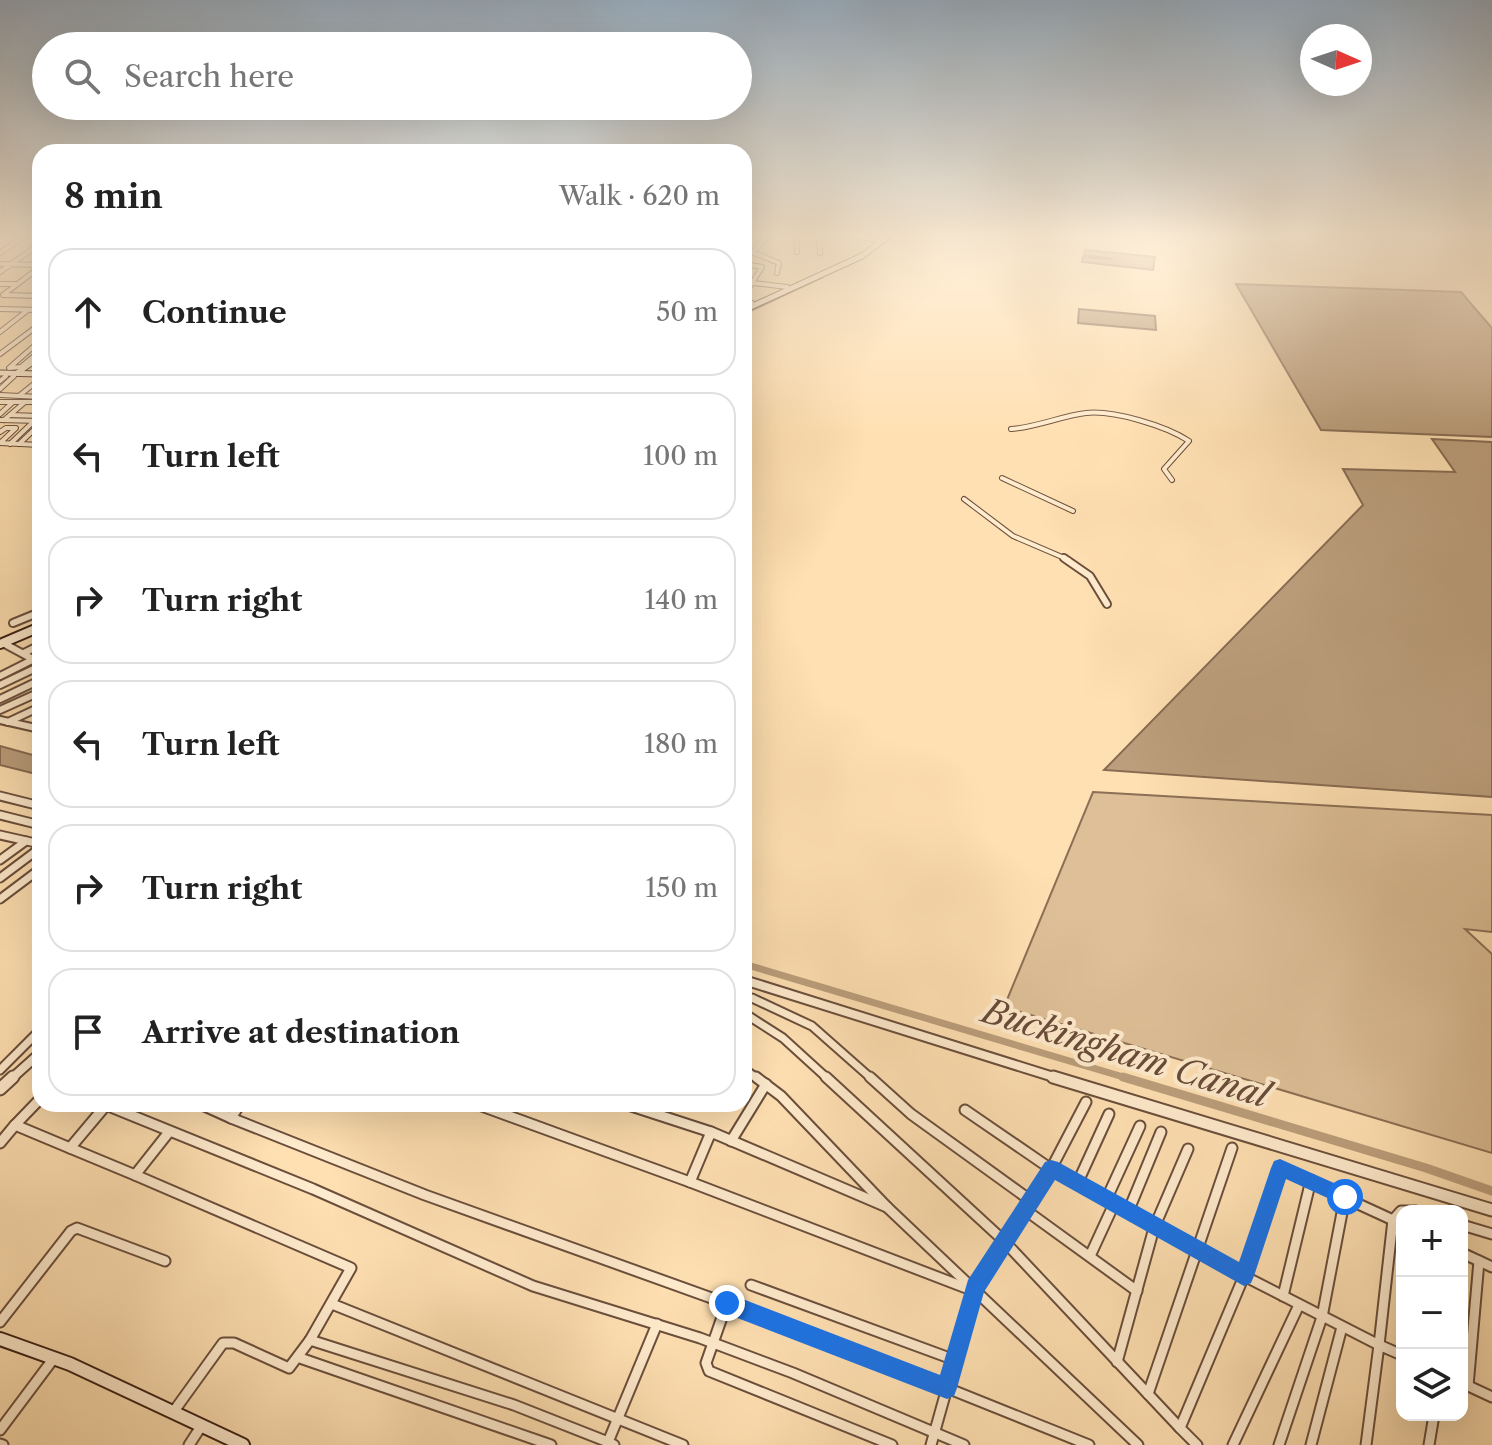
<!DOCTYPE html>
<meta charset="utf-8">
<style>
:root{--surface:#fff;--page:#f2f2f2;--text:#222;--muted:#767676;--line:#e0e0e0}
body{margin:0;font-family:"Libre Caslon Text",serif;background:var(--page);color:var(--text)}
.controls{position:absolute;right:24px;bottom:24px;display:grid;overflow:hidden;border-radius:16px;box-shadow:0 8px 32px #0002}
.controls button{width:72px;height:72px;display:grid;place-items:center;padding:0;border:0;border-bottom:2px solid var(--line);background:var(--surface);color:var(--text);font:40px sans-serif}
.compass{position:absolute;left:1300px;top:24px;width:72px;height:72px;border-radius:50%;background:var(--surface);box-shadow:0 8px 32px #0002;rotate:93deg}
.stop{position:absolute;width:24px;height:24px;margin:-18px;border:6px solid #1a73e8;border-radius:50%;background:#fff}
.stop.end{background:#1a73e8;border-color:#fff;box-shadow:0 2px 8px #0008}
.list{margin:0;padding:0;list-style:none}
h2{display:flex;justify-content:space-between;align-items:center;height:104px;margin:0;padding:0 32px;font-size:34px}
h2 small{font-size:26px;font-weight:400;color:var(--muted)}
.list li{display:grid;grid-template-columns:52px 1fr auto;gap:24px;align-items:center;box-sizing:border-box;height:128px;margin:0 16px 16px;padding:0 16px;border:2px solid var(--line);border-radius:24px}
.list b{display:block;font-size:30px;white-space:nowrap}
.list em{font-size:26px;font-style:normal;color:var(--muted)}
.icon{flex:none;width:44px;height:44px;fill:none;stroke:currentColor;stroke-width:2;stroke-linecap:round;stroke-linejoin:round}
.map{position:relative;flex:none;width:1492px;height:1445px;overflow:hidden}
.search{position:absolute;background:var(--surface);box-shadow:0 8px 32px #0002;left:32px;top:32px;width:720px;height:88px;display:flex;align-items:center;gap:20px;box-sizing:border-box;padding:0 28px;border-radius:44px;color:var(--muted);font-size:30px}
.panel{position:absolute;background:var(--surface);box-shadow:0 8px 32px #0002;left:32px;top:144px;width:720px;height:968px;border-radius:24px}
.map>svg:first-child{display:block}
</style>
<div class="map">
<svg width="1492" height="1445" viewBox="0 0 1492 1445">
<rect width="100%" height="100%" fill="#ffe0b2"/>
<filter id="stains"><feTurbulence type="fractalNoise" baseFrequency=".0025" numOctaves="4"/><feColorMatrix values="0 0 0 0 .2 0 0 0 0 .09 0 0 0 0 .02 0 0 0 .5 -.17"/></filter>
<radialGradient id="worn" r=".72"><stop offset=".6" stop-color="#630" stop-opacity="0"/><stop offset="1" stop-color="#630" stop-opacity=".3"/></radialGradient>
<polygon fill="#debf97" stroke="#8c6f56" stroke-width="2" points="1093,792 1492,815 1492,932 1465,929 1492,954 1492,1153 1004,1007"/>
<g fill="#bc9e7c" stroke="#886b52" stroke-width="2">
<polygon points="1085,250 1155,257 1153,270 1082,262 1083,257 1113,259 1084,255"/>
<polygon points="1236,284 1461,292 1492,328 1492,437 1321,430"/>
<polygon points="1079,309 1155,316 1156,330 1078,323"/>
<polygon points="1432,439 1492,442 1492,797 1104,770 1363,505 1343,469 1455,472"/>
<polygon points="0,746 40,757 40,775 0,765"/>
</g>
<g fill="none" stroke-linecap="round" stroke-linejoin="round">
<g stroke="#886b52" stroke-width="2">
<polyline points="865,256 897,234"/>
<polyline points="744,314 823,277"/>
</g>
<polyline stroke="#bc9e7c" stroke-width="7" points="744,964 1130,1079"/>
<polyline stroke="#bc9e7c" stroke-width="9" points="1123,1077 1426,1168 1492,1191"/>
<g stroke="#6b4f3c" stroke-width="6">
<g id="minor-far3">
<polyline points="0,234 40,234"/>
<polyline points="744,234 767,237 753,252"/>
<polyline points="796,234 797,252"/>
<polyline points="798,234 845,235"/>
<polyline points="819,234 820,253"/>
<polyline points="851,235 878,241"/>
<polyline points="744,249 779,263 777,273"/>
<polyline points="0,253 28,234"/>
<polyline points="0,264 40,265"/>
<polyline points="744,264 762,267 744,296"/>
<polyline points="0,272 40,244"/>
<polyline points="744,282 787,287"/>
<polyline points="0,284 16,284"/>
<polyline points="3,295 40,267"/>
<polyline points="4,295 40,296"/>
<polyline points="744,301 752,303"/>
<polyline points="0,309 40,310"/>
<polyline points="0,332 28,310"/>
<polyline points="40,346 33,347 9,368 21,367 40,351"/>
<polyline points="0,354 40,324"/>
<polyline points="0,381 6,376"/>
<polyline points="0,389 14,376"/>
<polyline points="0,395 40,397"/>
<polyline points="20,395 35,383 40,383"/>
<polyline points="0,402 40,402"/>
<polyline points="0,414 12,403"/>
<polyline points="10,415 40,416"/>
<polyline points="0,420 40,421"/>
<polyline points="4,420 25,402"/>
<path d="M 1011,429 C 1038,427 1061,416 1086,413 C 1114,410 1166,426 1189,441 L 1164,469 L 1172,480"/>
<polyline points="0,432 6,428 16,428 0,443"/>
<polyline points="0,443 40,445"/>
<polyline points="10,444 33,422"/>
<polyline points="19,444 40,424"/>
<polyline points="1002,478 1073,511"/>
<polyline points="964,499 1013,536 1069,560"/>
</g>
</g>
<g stroke="#6b4f3c" stroke-width="10">
<g id="minor-far2">
<polyline points="1064,558 1090,576 1107,604"/>
<polyline points="13,623 40,612"/>
<polyline points="3,643 40,663"/>
<polyline points="24,653 40,645"/>
<polyline points="0,676 40,656"/>
<polyline points="0,685 40,666"/>
<polyline points="0,699 40,680"/>
<polyline points="0,710 40,692"/>
<polyline points="0,720 40,729"/>
<polyline points="8,722 40,707"/>
</g>
</g>
<g stroke="#6b4f3c" stroke-width="11">
<g id="minor-far1">
<polyline points="0,796 40,806"/>
<polyline points="0,815 40,825"/>
<polyline points="0,835 40,844"/>
<polyline points="0,860 26,841"/>
<polyline points="0,878 40,848"/>
<polyline points="0,899 40,869"/>
<polyline points="744,1001 752,998 812,1026 872,1079"/>
<polyline points="744,1013 783,1038 828,1079"/>
<polyline points="744,1069 758,1079"/>
<polyline points="0,1070 40,1030"/>
</g>
</g>
<g stroke="#6b4f3c" stroke-width="13">
<g id="minor">
<polyline points="756,1077 781,1096 887,1207 1138,1445"/>
<polyline points="826,1077 1003,1240 1180,1428"/>
<polyline points="870,1077 911,1114 1030,1200"/>
<polyline points="200,1104 231,1118"/>
<polyline points="240,1104 231,1118 425,1195 820,1337 1089,1445"/>
<polyline points="476,1104 690,1182"/>
<polyline points="625,1104 711,1132"/>
<polyline points="106,1105 313,1189 533,1286 700,1338 793,1373 964,1445"/>
<polyline points="965,1110 1051,1169 1086,1102"/>
<polyline points="15,1125 40,1099"/>
<polyline points="169,1132 135,1175 351,1268 310,1340 514,1405 608,1442"/>
<polyline points="731,1141 766,1084"/>
<polyline points="0,1143 15,1125 70,1148 107,1104"/>
<polyline points="70,1148 135,1175"/>
<polyline points="1077,1184 1109,1114"/>
<polyline points="1106,1200 1140,1126"/>
<polyline points="887,1207 711,1132 690,1182 974,1291"/>
<polyline points="1024,1209 1137,1291"/>
<polyline points="1128,1212 1161,1132"/>
<polyline points="1462,1225 1492,1234"/>
<polyline points="1462,1253 1492,1267"/>
<polyline points="1090,1256 1114,1204"/>
<polyline points="751,1285 955,1360"/>
<polyline points="1283,1296 1311,1180"/>
<polyline points="727,1303 706,1363 709,1371 892,1445"/>
<polyline points="332,1304 683,1445"/>
<polyline points="0,1322 71,1231 77,1228 165,1261"/>
<polyline points="300,1358 551,1445"/>
<polyline points="1117,1362 1154,1228 1188,1149"/>
<polyline points="1462,1383 1492,1397"/>
<polyline points="1468,1386 1479,1261"/>
<polyline points="1148,1394 1232,1148"/>
<polyline points="174,1411 223,1343 234,1343 289,1368 310,1340"/>
<polyline points="0,1430 54,1358"/>
<polyline points="0,1444 3,1445"/>
<polyline points="189,1445 202,1425"/>
<polyline points="614,1445 608,1442 657,1324"/>
<polyline points="931,1445 975,1288 1051,1169 1244,1276 1280,1168 1393,1220 1401,1211 1416,1211"/>
<polyline points="1197,1445 1180,1428 1244,1276 1379,1345 1393,1220 1402,1224"/>
<polyline points="1233,1445 1299,1305"/>
<polyline points="1279,1445 1322,1317 1345,1197"/>
<polyline points="1311,1445 1342,1327"/>
<polyline points="1366,1445 1379,1345 1402,1355"/>
<polyline points="1429,1445 1434,1415"/>
</g>
</g>
<g stroke="#6b4f3c" stroke-width="6">
<polyline id="tertiary-far2" points="1467,234 1484,234"/>
</g>
<g stroke="#6b4f3c" stroke-width="12">
<g id="tertiary-far1">
<polyline points="744,980 1060,1079"/>
<polyline points="11,1079 40,1053"/>
</g>
</g>
<g stroke="#6b4f3c" stroke-width="15">
<g id="tertiary">
<polyline points="1053,1077 1492,1210"/>
<polyline points="0,1089 13,1077"/>
</g>
</g>
<g stroke="#3a1f14" stroke-width="7">
<g id="secondary-far2">
<polyline points="744,310 862,256 891,234"/>
<polyline points="0,373 40,374"/>
<polyline points="17,373 40,357"/>
</g>
</g>
<g stroke="#3a1f14" stroke-width="12">
<polyline id="secondary-far1" points="0,644 40,627"/>
</g>
<g stroke="#3a1f14" stroke-width="16">
<polyline id="secondary" points="0,1339 70,1364 243,1445"/>
</g>
<use href="#minor-far3" stroke="#ffebcd" stroke-width="4"/>
<use href="#minor-far2" stroke="#ffebcd" stroke-width="6"/>
<use href="#minor-far1" stroke="#ffebcd" stroke-width="7"/>
<use href="#minor" stroke="#ffebcd" stroke-width="9"/>
<use href="#tertiary-far2" stroke="#ffebcd" stroke-width="4"/>
<use href="#tertiary-far1" stroke="#ffebcd" stroke-width="8"/>
<use href="#tertiary" stroke="#ffebcd" stroke-width="11"/>
<use href="#secondary-far2" stroke="#ffebcd" stroke-width="5"/>
<use href="#secondary-far1" stroke="#ffebcd" stroke-width="8"/>
<use href="#secondary" stroke="#ffebcd" stroke-width="12"/>
</g>
<linearGradient id="sky" x2="0" y2="1"><stop stop-color="#96abbd"/><stop offset="0.54" stop-color="#fff1dc"/><stop offset="1" stop-color="#fff1dc" stop-opacity="0"/></linearGradient>
<rect width="1492" height="436" fill="url(#sky)"/>
<polygon fill="#1a73e8" points="1280,1159 1352,1191 1355,1197 1352,1204 1345,1206 1286,1179 1254,1276 1251,1283 1244,1286 1055,1180 984,1292 957,1388 954,1396 947,1399 727,1314 720,1311 717,1303 720,1296 727,1293 940,1375 968,1280 1045,1162 1051,1160 1058,1162 1239,1262 1271,1168 1274,1161"/>
<g text-anchor="middle" stroke-width="8" stroke-linejoin="round" paint-order="stroke">
<g font-size="34" font-style="italic" fill="#684b38" stroke="#ffebcd">
<text transform="translate(1126 1053) rotate(17)" y="12">Buckingham Canal</text>
</g>
</g>
<rect width="100%" height="100%" filter="url(#stains)"/>
<rect width="100%" height="100%" fill="url(#worn)"/>
</svg>
<div class="controls">
<button>+</button>
<button>−</button>
<button><svg class="icon" aria-label="layers" viewBox="0 0 24 24"><path d="M12 4l9 5-9 5-9-5zM3 14l9 5 9-5"/></svg></button>
</div>
<svg class="compass" viewBox="-18 -18 36 36"><path d="M0-13l5 13h-10z" fill="#e53935"/><path d="M0 13l5-13h-10z" fill="#767676"/></svg>
<div class="stop" style="left:1345px;top:1197px"></div>
<div class="stop end" style="left:727px;top:1303px"></div>
<div class="search"><svg class="icon" aria-label="search" viewBox="0 0 24 24"><circle cx="10" cy="10" r="6"/><path d="M15 15l6 6"/></svg>Search here</div>
<section class="panel">
<h2>8 min<small>Walk · 620 m</small></h2>
<ul class="list">
<li><svg class="icon" aria-label="ahead" viewBox="0 0 24 24"><path d="M12 20V5M6 11l6-6 6 6"/></svg><div><b>Continue</b></div><em>50 m</em></li>
<li><svg class="icon" aria-label="left" viewBox="0 0 24 24"><path d="M17 20v-9H6M10 6l-5 5 5 5"/></svg><div><b>Turn left</b></div><em>100 m</em></li>
<li><svg class="icon" aria-label="right" viewBox="0 0 24 24"><path d="M7 20v-9h11M14 6l5 5-5 5"/></svg><div><b>Turn right</b></div><em>140 m</em></li>
<li><svg class="icon" aria-label="left" viewBox="0 0 24 24"><path d="M17 20v-9H6M10 6l-5 5 5 5"/></svg><div><b>Turn left</b></div><em>180 m</em></li>
<li><svg class="icon" aria-label="right" viewBox="0 0 24 24"><path d="M7 20v-9h11M14 6l5 5-5 5"/></svg><div><b>Turn right</b></div><em>150 m</em></li>
<li><svg class="icon" aria-label="arrive" viewBox="0 0 24 24"><path d="M6 21V4h12l-3 4 3 4H6"/></svg><div><b>Arrive at destination</b></div></li>
</ul>
</section>
</div>
